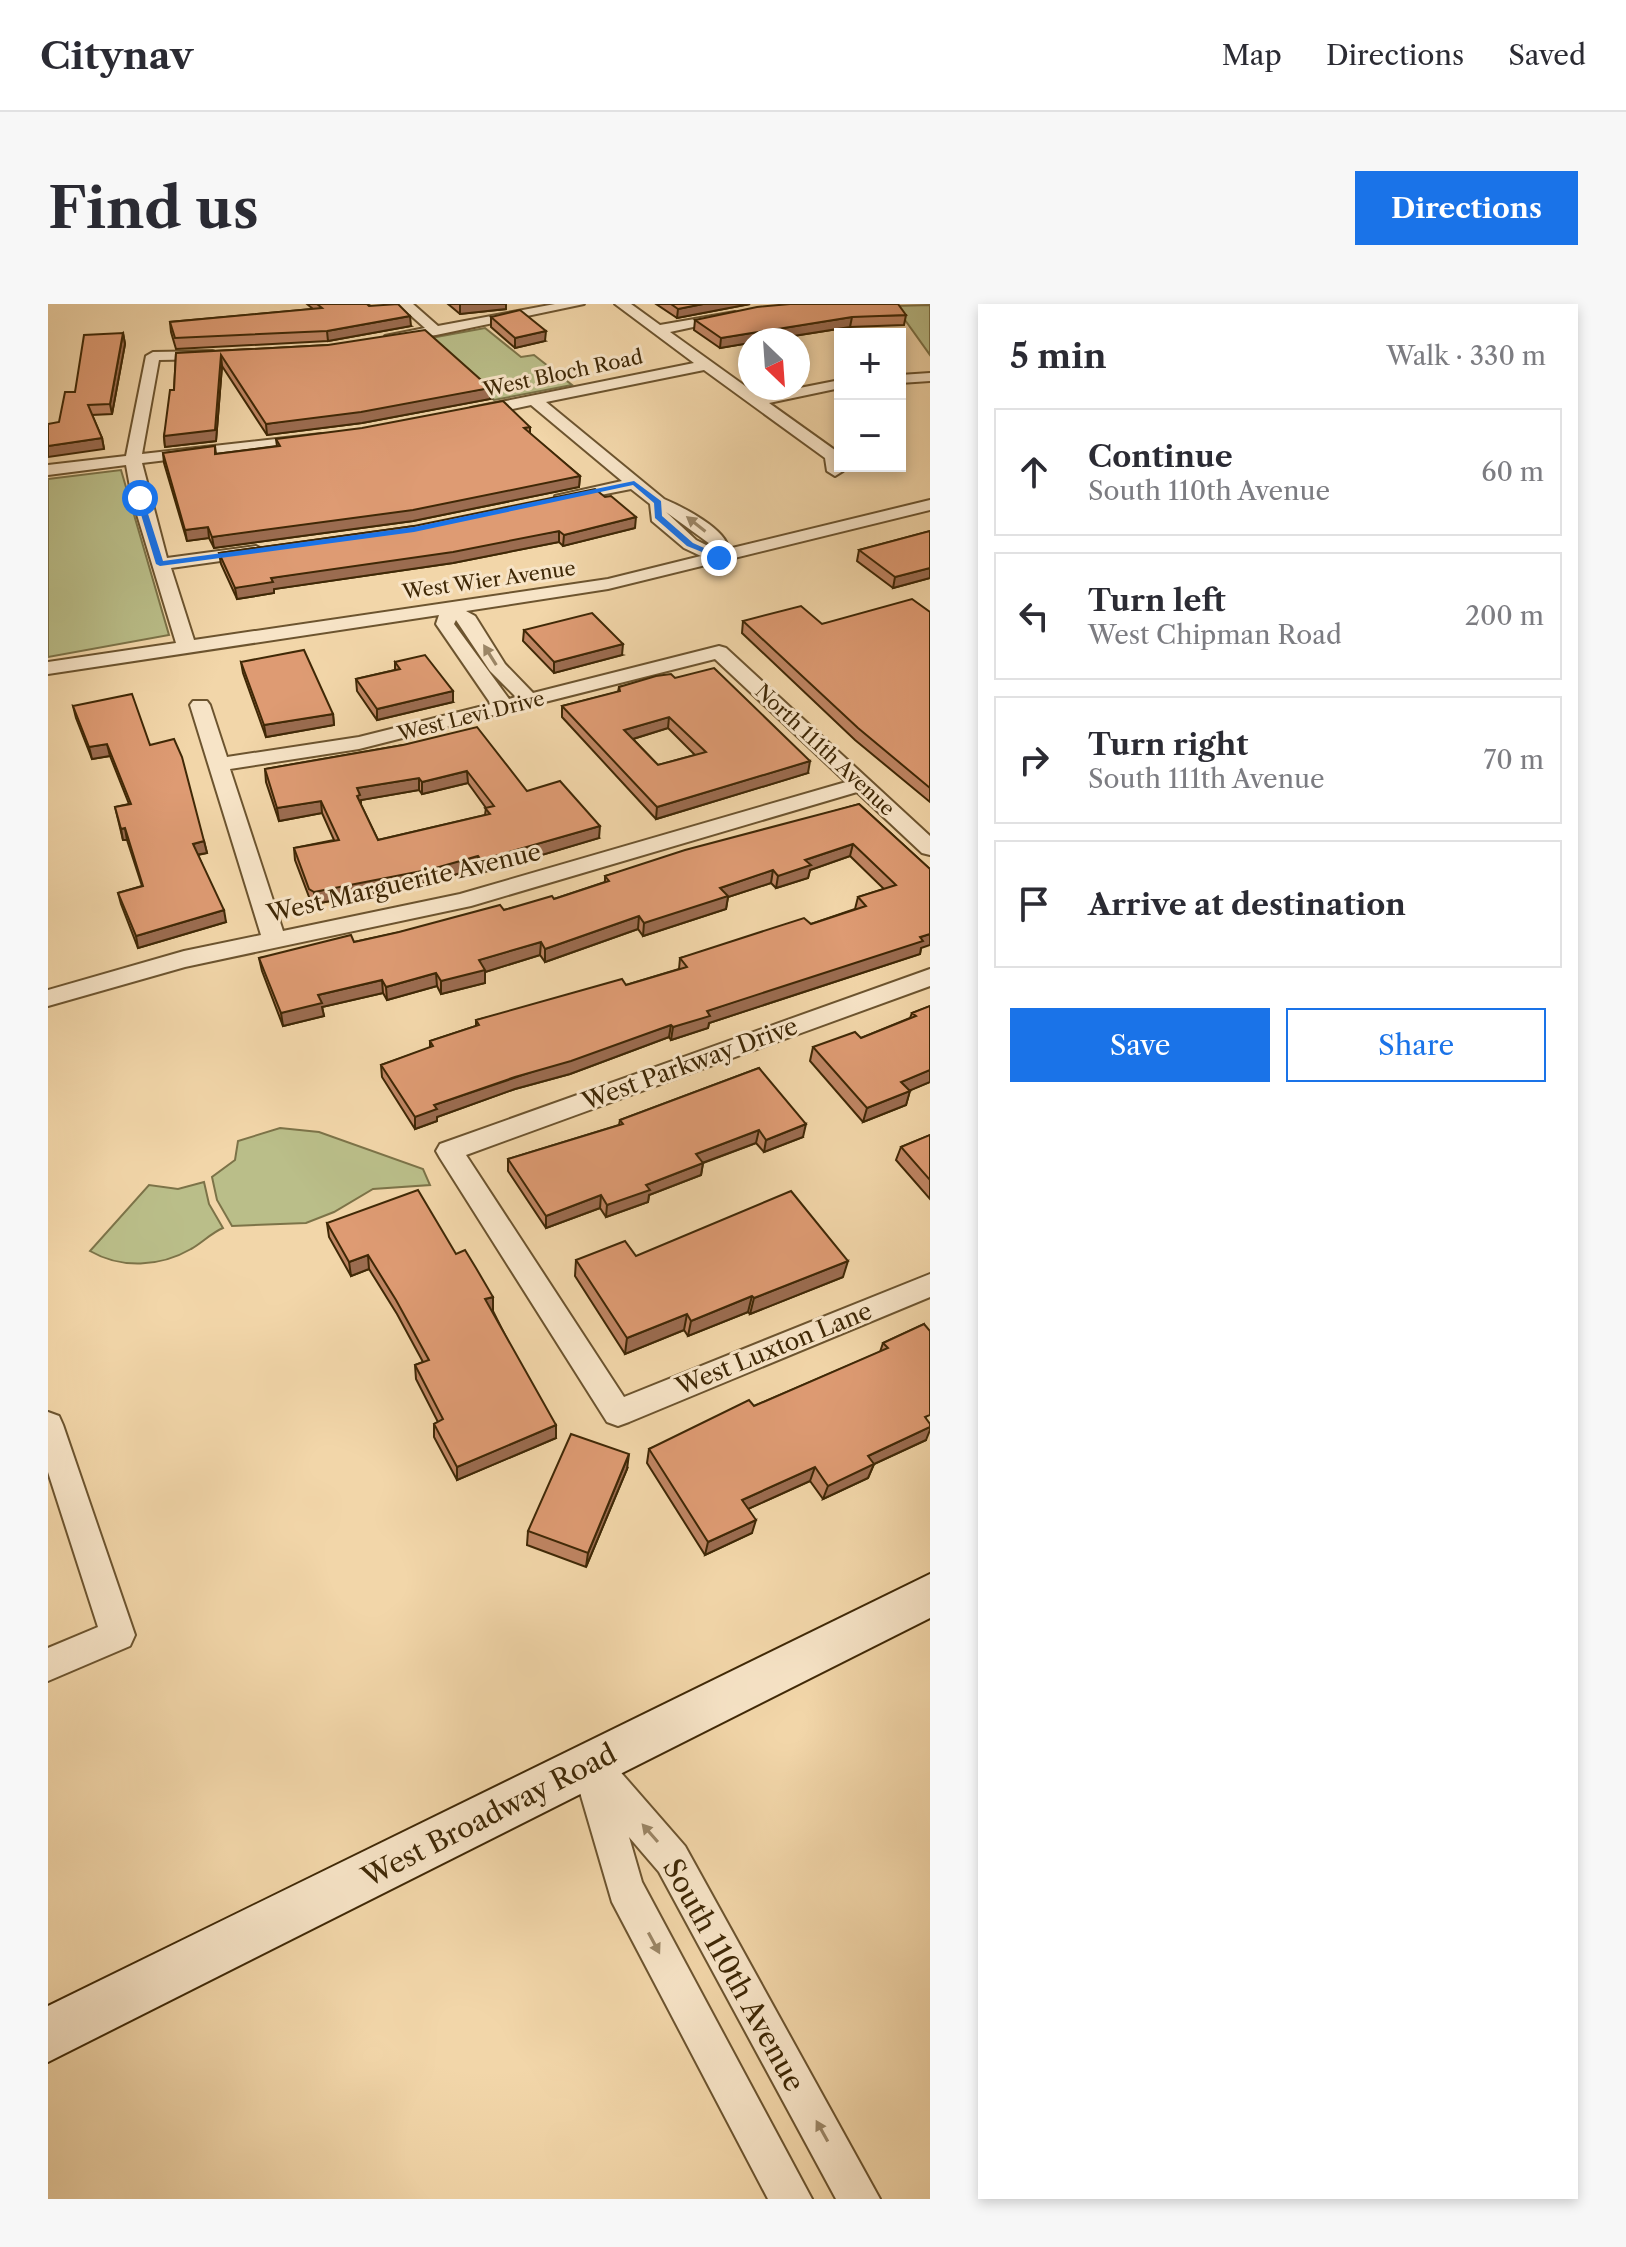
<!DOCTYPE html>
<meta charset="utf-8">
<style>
:root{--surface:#fff;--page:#f7f7f7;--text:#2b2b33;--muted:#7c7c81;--line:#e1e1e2;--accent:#1a73e8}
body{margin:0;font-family:"Libre Caslon Text",serif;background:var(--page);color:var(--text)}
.controls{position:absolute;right:24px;top:24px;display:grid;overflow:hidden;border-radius:0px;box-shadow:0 4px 12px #0003}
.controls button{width:72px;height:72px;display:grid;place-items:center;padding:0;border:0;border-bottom:2px solid var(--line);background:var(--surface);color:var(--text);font:40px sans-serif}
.compass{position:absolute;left:690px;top:24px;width:72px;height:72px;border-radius:50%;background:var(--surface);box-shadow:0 4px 12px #0003;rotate:155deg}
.stop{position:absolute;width:24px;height:24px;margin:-18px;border:6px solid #1a73e8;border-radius:50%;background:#fff}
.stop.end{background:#1a73e8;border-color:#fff;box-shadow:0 2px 8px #0008}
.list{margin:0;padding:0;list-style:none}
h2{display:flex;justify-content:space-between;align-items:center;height:104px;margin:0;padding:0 32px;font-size:34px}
h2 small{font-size:26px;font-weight:400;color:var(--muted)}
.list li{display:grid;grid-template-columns:52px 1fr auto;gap:24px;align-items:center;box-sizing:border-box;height:128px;margin:0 16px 16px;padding:0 16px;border:2px solid var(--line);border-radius:0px}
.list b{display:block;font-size:30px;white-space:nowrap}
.list p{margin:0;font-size:26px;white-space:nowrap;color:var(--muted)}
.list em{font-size:26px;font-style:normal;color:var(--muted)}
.actions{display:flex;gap:16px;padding:24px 32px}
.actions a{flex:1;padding:18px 0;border:2px solid var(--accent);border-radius:0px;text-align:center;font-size:28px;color:var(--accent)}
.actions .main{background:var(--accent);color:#fff}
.icon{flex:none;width:44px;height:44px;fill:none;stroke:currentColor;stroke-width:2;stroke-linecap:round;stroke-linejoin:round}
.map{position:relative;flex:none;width:882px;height:1895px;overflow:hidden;border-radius:0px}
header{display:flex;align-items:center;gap:48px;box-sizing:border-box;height:112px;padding:0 40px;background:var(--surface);border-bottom:2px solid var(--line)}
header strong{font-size:38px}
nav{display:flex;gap:44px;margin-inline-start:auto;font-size:28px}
.intro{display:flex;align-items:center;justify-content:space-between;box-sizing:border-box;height:192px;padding:0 48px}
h1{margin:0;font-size:56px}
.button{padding:20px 36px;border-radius:0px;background:var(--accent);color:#fff;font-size:28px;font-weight:700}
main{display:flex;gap:48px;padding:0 48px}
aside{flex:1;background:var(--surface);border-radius:0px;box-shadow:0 4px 12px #0003}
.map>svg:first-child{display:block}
</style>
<header>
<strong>Citynav</strong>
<nav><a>Map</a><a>Directions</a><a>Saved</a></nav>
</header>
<div class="intro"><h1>Find us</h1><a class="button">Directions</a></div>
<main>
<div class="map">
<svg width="882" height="1895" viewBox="0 0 882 1895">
<rect width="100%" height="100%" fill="#f2d6a9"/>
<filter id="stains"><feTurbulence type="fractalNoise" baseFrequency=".0025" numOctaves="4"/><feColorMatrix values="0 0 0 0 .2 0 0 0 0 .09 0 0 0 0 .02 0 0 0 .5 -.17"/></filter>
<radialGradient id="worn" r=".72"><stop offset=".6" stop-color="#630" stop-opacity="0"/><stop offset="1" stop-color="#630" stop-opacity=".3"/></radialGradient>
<g fill="#babe89" stroke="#7c7348" stroke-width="2">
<polygon points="882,1 882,51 847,2"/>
<polygon points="437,24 473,53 486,51 524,81 446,96 383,34"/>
<polygon points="73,166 121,331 0,353 0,175"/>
<polygon points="232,824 271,828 375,865 382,881 325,885 286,908 258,919 184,922 169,896 164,873 187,856 190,837"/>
<path d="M 156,878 L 161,900 L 175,924 C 163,929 154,939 143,945 C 112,963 73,965 42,947 L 101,881 L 130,885 Z"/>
</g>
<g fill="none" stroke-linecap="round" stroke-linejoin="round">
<g stroke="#6c542f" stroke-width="4">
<g id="street">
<polygon points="350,0 365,0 390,22 507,0 536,0 388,31 337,38 337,32 377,24"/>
<path d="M 567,0 L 583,0 L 612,21 L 687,8 L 687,14 L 622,28 L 711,92 L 792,76 L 792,84 L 721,99 L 791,149 L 795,167 L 787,172 L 779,167 L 777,154 L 656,66 L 498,98 L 616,195 C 633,202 680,226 680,245 L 882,196 L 882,206 L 560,285 L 418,307 L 427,312 L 457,360 L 485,389 L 671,342 L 678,344 L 882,532 L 882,551 L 874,549 L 809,488 L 423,602 L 137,663 L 0,702 L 0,686 L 136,647 L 213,631 L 142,401 L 145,397 L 159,397 L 162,401 L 179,453 L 311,433 L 443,400 L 388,320 L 391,311 L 0,370 L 0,358 L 128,339 L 84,194 L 78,161 L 0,171 L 0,161 L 78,152 L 98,52 L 105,48 L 165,47 L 172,51 L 165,55 L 111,56 L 94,150 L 273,130 L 273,136 L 267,138 L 94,159 L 119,254 L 208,242 L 217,247 L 208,252 L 123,264 L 146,336 L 560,275 L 653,252 L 636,244 L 604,217 L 602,200 L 583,185 L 507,200 L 507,192 L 574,177 L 483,101 L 423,114 L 415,109 L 423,104 L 646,59 ZM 618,208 L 662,240 L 662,243 L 648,236 ZM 408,316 L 442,367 L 468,393 L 461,395 L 406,320 ZM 667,355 L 798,478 L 412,590 L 235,627 L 182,465 L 311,445 Z"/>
<polygon points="882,69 882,77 852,79 852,71"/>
<polygon points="882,665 882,682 418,851 576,1093 882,970 882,993 581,1118 570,1122 559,1118 392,854 388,847 392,840"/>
<polygon points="0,1108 11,1112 15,1121 87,1331 82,1342 0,1377 0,1344 50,1323 0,1168"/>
<polygon points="542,1443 555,1448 637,1542 832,1895 788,1895 611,1568 581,1533 594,1578 764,1895 720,1895 564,1598 524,1461 529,1448"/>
</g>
</g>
<g stroke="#3f2806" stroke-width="4">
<polygon id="secondary" points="882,1270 882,1314 0,1758 0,1702"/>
</g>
<use href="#street" fill="#f7e4c7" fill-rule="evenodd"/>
<use href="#secondary" fill="#f7e4c7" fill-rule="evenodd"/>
</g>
<g fill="#bf8563" stroke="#3f2806" stroke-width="2" fill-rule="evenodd">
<polygon points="259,0 319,0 363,22 280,37 128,45 123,28 122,18 265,5"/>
<polygon points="400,0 458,0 458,5 412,10"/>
<polygon points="608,0 702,0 629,14"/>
<polygon points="858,11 856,21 802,23 720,36 702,36 702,39 672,44 646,26 647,16"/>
<polygon points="443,13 497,37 467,44 443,23"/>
<polygon points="75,29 77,40 64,110 44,111 54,134 56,145 27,88"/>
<polygon points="280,41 442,95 314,119 219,131 174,62 168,137 117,143 116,132 126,86 128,49"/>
<polygon points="482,123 482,130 532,172 531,183 365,217 166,244 161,234 139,237 116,159 115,149 167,142 168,150 229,142 228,135"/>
<polygon points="366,222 587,224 515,242 511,238 405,259 226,285 226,289 189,295 173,260 171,249"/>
<polygon points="882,227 882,274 845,284 809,257 811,246"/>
<polygon points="882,308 882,498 807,436 694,329 695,317 774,320"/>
<polygon points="476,326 574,351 506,369 475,337"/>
<polygon points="193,358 285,410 286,421 218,433 195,369"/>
<polygon points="347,358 405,398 329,416 309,387 308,375 347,366"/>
<path d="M 627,374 L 760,469 L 608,515 L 514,413 L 514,402 L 570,388 L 571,383 ZM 620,424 L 647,451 L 610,461 L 585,435 Z"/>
<polygon points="25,402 102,441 156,537 159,549 150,551 178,618 90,644 73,600 70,589 94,582 79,536 75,536 67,503 81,500 62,452 44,455 28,414"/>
<path d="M 355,441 L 479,487 L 551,534 L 433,569 L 430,564 L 385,577 L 267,600 L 263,598 L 247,556 L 246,544 L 286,536 L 274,509 L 231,517 L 218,478 L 217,465 ZM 420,479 L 438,504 L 437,511 L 330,536 L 313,501 L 313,496 L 371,486 L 374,490 Z"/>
<polygon points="811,500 882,565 873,644 872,650 661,719 660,724 623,736 621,733 522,770 467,785 389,813 389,817 367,825 334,773 333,761 382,744 382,737 428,722 428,716 578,681 631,665 632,654 763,620 807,605 810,593 836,585 802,552 762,566 760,574 728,584 723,579 680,593 678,605 595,632 590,625 497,658 492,651 437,668 437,679 393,690 389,682 339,696 335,689 274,703 276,712 235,722 214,667 211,654 306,638 506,595 557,578 557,572"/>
<polygon points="882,702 882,778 862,786 858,801 815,818 762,757 765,743 813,734 862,714 864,709"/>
<polygon points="711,764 755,833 716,848 708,839 655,859 653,871 601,891 600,898 558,913 552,904 498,924 460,867 460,855 571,821 572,816"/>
<polygon points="882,831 882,895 848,856 853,843"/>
<polygon points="279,919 408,950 445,1007 508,1134 409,1176 386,1133 386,1120 390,1118 368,1075 367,1061 375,1058 349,1010 321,965 303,972 281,933"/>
<polygon points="588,952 795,973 702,1010 700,1008 640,1032 636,1026 577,1050 527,972 528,956"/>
<polygon points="876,1020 878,1136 826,1160 820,1174 775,1195 762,1177 700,1205 704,1229 657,1251 599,1159 601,1145 706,1102 832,1048 835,1039"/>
<polygon points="579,1165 538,1263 479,1241 480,1227"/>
</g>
<g fill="#9b6c50" stroke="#3f2806" stroke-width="2">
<polygon points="412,0 458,0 458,5 412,10"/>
<polygon points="655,0 702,0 629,14 630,5"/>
<polygon points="362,12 363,22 280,37 279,27"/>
<polygon points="804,13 802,23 720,36 702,36 702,39 672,44 673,34"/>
<polygon points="498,27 497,37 467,44 467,34"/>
<polygon points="75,29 77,40 64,110 62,100"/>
<polygon points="173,51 174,62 168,137 117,143 116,132"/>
<polygon points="442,84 442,95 314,119 219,131 218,120"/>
<polygon points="54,134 56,145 0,153 0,142"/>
<polygon points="532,172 531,183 365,217 166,244 164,233"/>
<polygon points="588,213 587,224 515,242 516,231"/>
<polygon points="160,223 161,234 139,237 137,226"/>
<polygon points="511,227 511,238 405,259 226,285 226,289 189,295 187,284 223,274"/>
<polygon points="882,264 882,274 845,284 847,273"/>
<polygon points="575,340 574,351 506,369 506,358"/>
<polygon points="405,387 405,398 329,416 329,405"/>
<polygon points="285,410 286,421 218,433 216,421"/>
<polygon points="621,413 620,424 575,438 576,426"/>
<polygon points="59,440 62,452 44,455 41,443"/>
<polygon points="762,457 760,469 608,515 609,503"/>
<polygon points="419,467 420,479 374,490 374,478"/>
<polygon points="371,474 371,486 313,496 313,504 310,504 309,484"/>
<polygon points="273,497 274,509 231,517 229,504"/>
<polygon points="552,522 551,534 433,569 433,556"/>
<polygon points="77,524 79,536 75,536 73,525"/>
<polygon points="156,537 159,549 147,551 145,540"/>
<polygon points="805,540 802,552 762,566 760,574 728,584 730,572 757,556"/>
<polygon points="430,552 430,564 385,577 267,600 266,588"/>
<polygon points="725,566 723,579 680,593 678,605 595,632 596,619 672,584"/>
<polygon points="176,606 178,618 90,644 88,632"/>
<polygon points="591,612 590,625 497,658 497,645"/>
<polygon points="882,630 882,641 873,644 872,650 661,719 660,724 623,736 625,723 659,707"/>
<polygon points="493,638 492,651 437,668 437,679 393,690 393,677 431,656"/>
<polygon points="388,669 389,682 339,696 338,683"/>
<polygon points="334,676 335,689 274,703 276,712 235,722 233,709 270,691"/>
<polygon points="623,721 621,733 522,770 467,785 389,813 389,817 367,825 367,813 386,801"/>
<polygon points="882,766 882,778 849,792 853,778"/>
<polygon points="862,787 858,801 815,818 819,804"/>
<polygon points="758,820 755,833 716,848 718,836"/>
<polygon points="711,826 708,839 646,862 648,850"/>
<polygon points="655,859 653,871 601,891 600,898 558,913 559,901 598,881"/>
<polygon points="553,891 552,904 498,924 498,912"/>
<polygon points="320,951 321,965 303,972 301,958"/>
<polygon points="800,957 795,973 702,1010 706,994"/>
<polygon points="704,992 700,1008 640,1032 643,1017"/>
<polygon points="445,993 445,1007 437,1010 437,995"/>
<polygon points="639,1010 636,1026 577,1050 579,1034"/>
<polygon points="508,1121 508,1134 409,1176 409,1163"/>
<polygon points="882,1123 882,1126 878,1136 826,1160 820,1174 775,1195 780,1182 820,1152"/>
<polygon points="581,1150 579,1165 538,1263 540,1249"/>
<polygon points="767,1163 762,1177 691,1209 694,1196"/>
<polygon points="708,1216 704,1229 657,1251 660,1238"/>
</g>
<g fill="#de9b73" stroke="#3f2806" stroke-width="2" fill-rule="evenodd">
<polygon points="269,0 319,0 321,2 350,0 362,12 279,27 127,34 122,18 274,4"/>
<polygon points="623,0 655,0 630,5"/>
<polygon points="742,0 850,0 858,11 804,13 673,34 647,16 709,3"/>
<polygon points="472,6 498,27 467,34 443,13"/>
<polygon points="377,26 442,84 313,108 218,120 173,51 167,126 116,132 122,86 126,86 128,49 280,41"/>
<polygon points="75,29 62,100 40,101 54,134 0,142 0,120 11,118 17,88 27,88 36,31"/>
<polygon points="455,97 482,123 476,124 532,172 365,206 164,233 160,223 137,226 115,149 167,142 167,150 232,142 228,135 314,124"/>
<polygon points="547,185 557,193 563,192 588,213 516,231 511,227 405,248 223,274 225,278 187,284 171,249 366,222"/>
<polygon points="882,227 882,264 847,273 811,246"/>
<polygon points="864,295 882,308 882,484 810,424 695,317 753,302 774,320"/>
<polygon points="544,309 575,340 506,358 476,326"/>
<polygon points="256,346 285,410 216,421 193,358"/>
<polygon points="377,351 405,387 329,405 308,375 352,365 347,358"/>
<path d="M 666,364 L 762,457 L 609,503 L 514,402 L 572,387 L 571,383 L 608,372 L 623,370 L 627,374 ZM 621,413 L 658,448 L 610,461 L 576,426 Z"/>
<polygon points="84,390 102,441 126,435 134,453 156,537 145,540 176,606 88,632 70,589 95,582 77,524 73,525 67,503 83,500 59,440 41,443 25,402"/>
<path d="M 429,423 L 479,487 L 512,477 L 552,522 L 433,556 L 430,552 L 384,565 L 266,588 L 261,585 L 246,544 L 291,536 L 273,497 L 229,504 L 217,465 L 355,441 ZM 419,467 L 446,502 L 437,504 L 442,510 L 330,536 L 309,492 L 312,491 L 309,484 L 371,474 L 374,478 Z"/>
<polygon points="811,500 882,565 882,630 872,633 875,637 659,707 662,712 625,723 623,721 523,757 467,773 386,801 389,805 367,813 333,761 385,742 382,737 431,721 428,716 574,675 578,681 639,663 632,654 756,614 763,620 818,602 810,593 848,581 805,540 757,556 763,561 730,572 725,566 672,584 680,592 596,619 591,612 497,645 493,638 431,656 437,666 393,677 388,669 338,683 334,676 270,691 274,699 233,709 211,654 303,631 306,638 351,628 452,601 456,606 504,592 506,595 561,577 557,572 637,546"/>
<polygon points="882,702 882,766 853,778 862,787 819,804 765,743 807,728 813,734 868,712 864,709"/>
<polygon points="711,764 758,820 718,836 711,826 648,850 655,859 598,881 602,886 559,901 553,891 498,912 460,855 575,820 572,816"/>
<polygon points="882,831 882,876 853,843"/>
<polygon points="370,886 408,950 417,946 428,964 445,993 437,995 508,1121 409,1163 386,1120 395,1115 367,1061 381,1056 348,996 320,951 301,958 279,919"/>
<polygon points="743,887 800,957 706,994 704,992 643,1017 639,1010 579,1034 528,956 577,937 588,952"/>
<polygon points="876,1020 882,1027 882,1111 877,1113 882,1120 882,1123 820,1152 826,1160 780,1182 767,1163 694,1196 708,1216 660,1238 601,1145 701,1096 706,1102 840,1044 835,1039"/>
<polygon points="523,1130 581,1150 540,1249 480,1227"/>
</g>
<defs><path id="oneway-solid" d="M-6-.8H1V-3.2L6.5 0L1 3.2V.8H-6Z" transform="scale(2)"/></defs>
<g fill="#9b8666">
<use href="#oneway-solid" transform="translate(648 220) rotate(-142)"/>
<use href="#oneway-solid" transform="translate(442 351) rotate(-122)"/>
<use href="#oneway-solid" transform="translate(602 1529) rotate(-131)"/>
<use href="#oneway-solid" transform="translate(606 1639) rotate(62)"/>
<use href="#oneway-solid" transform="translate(774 1827) rotate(-119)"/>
</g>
<polygon fill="#1a73e8" points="586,177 613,197 614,212 645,239 674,252 674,256 639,242 607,214 606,199 585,181 366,228 112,262 108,260 88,194 95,194 115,257 366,223"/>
<g text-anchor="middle" stroke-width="6" stroke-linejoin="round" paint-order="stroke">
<g font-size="20" fill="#3f2806" stroke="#f7e4c7">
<text transform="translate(515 69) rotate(-12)" y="7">West Bloch Road</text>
<text transform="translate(441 276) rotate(-8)" y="7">West Wier Avenue</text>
<text transform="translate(423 412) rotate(-14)" y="7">West Levi Drive</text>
<text transform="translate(777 446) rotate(43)" y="7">North 111th Avenue</text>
</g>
<g font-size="24" fill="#3f2806" stroke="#f7e4c7">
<text transform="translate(356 579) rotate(-13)" y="8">West Marguerite Avenue</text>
<text transform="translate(642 760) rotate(-20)" y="8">West Parkway Drive</text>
<text transform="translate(726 1045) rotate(-22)" y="8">West Luxton Lane</text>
</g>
<g font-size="28" fill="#3f2806" stroke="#f7e4c7">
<text transform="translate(441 1511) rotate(-27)" y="10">West Broadway Road</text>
<text transform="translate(686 1671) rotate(61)" y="10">South 110th Avenue</text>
</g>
</g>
<rect width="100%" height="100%" filter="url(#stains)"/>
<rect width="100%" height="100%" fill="url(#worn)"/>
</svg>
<div class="controls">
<button>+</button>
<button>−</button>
</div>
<svg class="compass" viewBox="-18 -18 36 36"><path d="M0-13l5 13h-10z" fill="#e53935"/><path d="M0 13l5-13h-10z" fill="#7c7c81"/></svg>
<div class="stop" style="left:92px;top:194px"></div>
<div class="stop end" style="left:671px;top:254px"></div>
</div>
<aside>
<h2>5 min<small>Walk · 330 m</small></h2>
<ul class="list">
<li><svg class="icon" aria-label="ahead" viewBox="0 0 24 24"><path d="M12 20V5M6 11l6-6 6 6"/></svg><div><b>Continue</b><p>South 110th Avenue</p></div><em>60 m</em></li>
<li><svg class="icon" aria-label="left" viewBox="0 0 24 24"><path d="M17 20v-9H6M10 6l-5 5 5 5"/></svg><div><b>Turn left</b><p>West Chipman Road</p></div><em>200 m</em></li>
<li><svg class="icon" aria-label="right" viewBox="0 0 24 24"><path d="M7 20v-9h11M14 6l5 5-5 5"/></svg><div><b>Turn right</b><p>South 111th Avenue</p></div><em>70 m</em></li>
<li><svg class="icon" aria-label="arrive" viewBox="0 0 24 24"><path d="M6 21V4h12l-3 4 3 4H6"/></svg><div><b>Arrive at destination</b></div></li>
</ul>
<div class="actions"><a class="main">Save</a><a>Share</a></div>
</aside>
</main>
